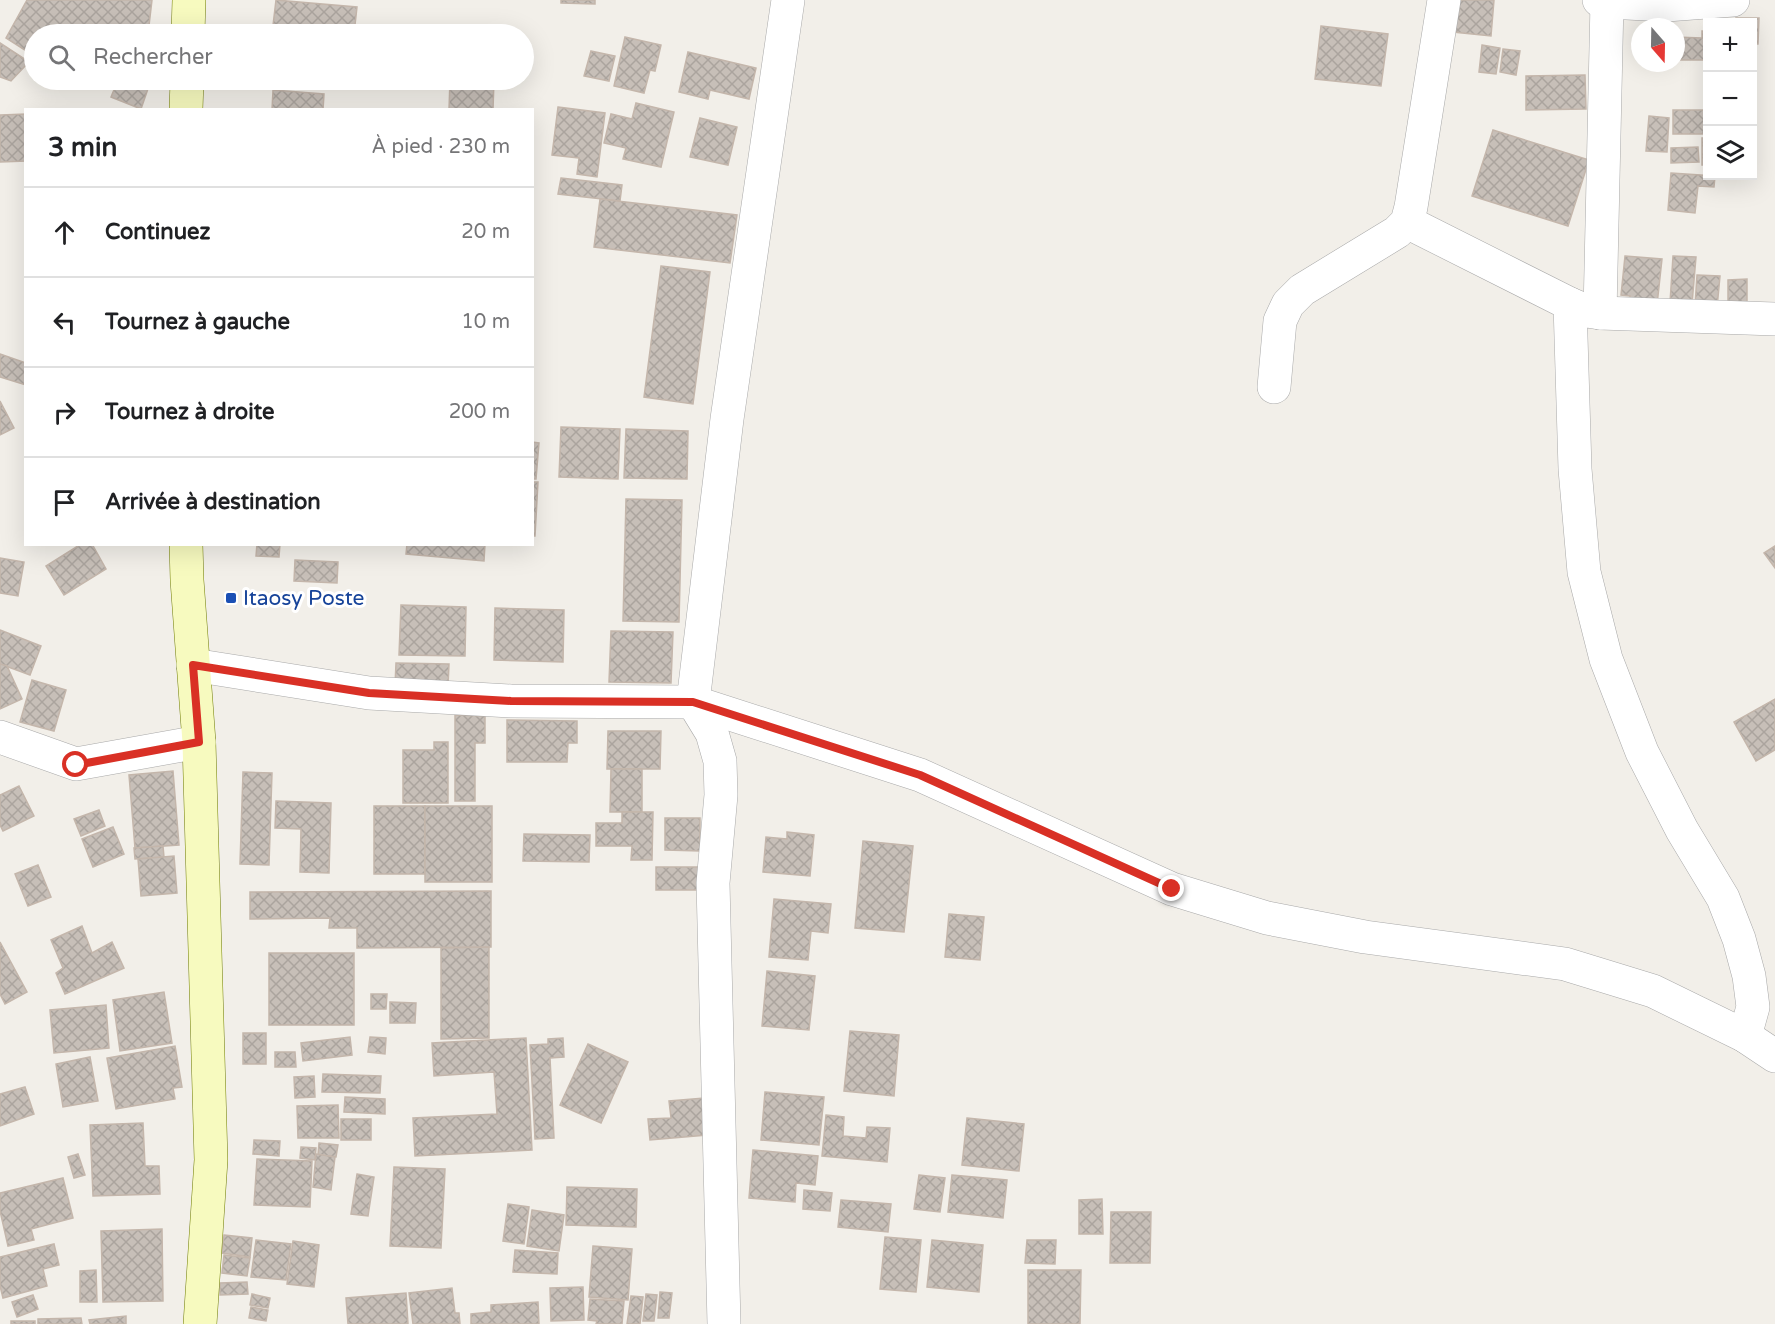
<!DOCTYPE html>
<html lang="fr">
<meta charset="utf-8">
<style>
:root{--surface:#fff;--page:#f6f6f6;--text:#202124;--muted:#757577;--line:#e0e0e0}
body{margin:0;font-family:"Varela Round",sans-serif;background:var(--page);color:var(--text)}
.controls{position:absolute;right:18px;top:18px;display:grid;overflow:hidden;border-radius:0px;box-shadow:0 6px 24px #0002}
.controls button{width:54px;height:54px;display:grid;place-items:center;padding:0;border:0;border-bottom:2px solid var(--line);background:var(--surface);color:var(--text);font:30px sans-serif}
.compass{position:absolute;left:1631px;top:18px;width:54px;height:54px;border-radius:50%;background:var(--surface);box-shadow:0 6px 24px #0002;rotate:160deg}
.stop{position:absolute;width:18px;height:18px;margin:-14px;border:4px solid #d93025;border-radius:50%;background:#fff}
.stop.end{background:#d93025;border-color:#fff;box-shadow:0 2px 6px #0008}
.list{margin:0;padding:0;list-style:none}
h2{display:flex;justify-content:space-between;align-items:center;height:78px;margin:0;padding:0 24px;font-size:26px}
h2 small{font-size:20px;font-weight:400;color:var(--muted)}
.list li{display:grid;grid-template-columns:39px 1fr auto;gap:18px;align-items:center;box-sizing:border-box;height:90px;padding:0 24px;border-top:2px solid var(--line)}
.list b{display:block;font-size:22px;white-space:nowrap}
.list em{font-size:20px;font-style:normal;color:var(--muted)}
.icon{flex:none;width:33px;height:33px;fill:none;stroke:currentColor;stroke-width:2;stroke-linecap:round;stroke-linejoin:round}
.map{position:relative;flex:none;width:1775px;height:1324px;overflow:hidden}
.search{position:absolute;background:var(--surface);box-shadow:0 6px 24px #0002;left:24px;top:24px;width:510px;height:66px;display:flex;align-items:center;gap:15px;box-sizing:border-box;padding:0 21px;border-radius:33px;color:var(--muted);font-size:22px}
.panel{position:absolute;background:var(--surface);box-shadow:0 6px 24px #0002;left:24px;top:108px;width:510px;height:438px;border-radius:0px}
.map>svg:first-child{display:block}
</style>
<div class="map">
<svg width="1775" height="1324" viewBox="0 0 1775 1324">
<defs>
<pattern id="building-cross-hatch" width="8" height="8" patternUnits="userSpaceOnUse" patternTransform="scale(1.5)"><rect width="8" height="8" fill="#c7bfb8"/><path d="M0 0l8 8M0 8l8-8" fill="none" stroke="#aba49e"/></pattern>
</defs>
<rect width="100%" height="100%" fill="#f2efe9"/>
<g fill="url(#building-cross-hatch)" stroke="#c4b6ab" stroke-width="1.5">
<polygon points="27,0 152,0 148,34 90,34 75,31 72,34 34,34 34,56 6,38"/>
<polygon points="276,0 357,7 354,34 272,34"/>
<polygon points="561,0 595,0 595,4 561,3"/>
<polygon points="1456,0 1494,0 1491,36 1453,32"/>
<polygon points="1736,18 1759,18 1758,44 1752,44 1752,22 1736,22"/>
<polygon points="1321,26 1388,34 1381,86 1315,79"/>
<polygon points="1702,31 1708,31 1708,60 1676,60 1676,37 1702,38"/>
<polygon points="625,37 661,45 655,71 650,70 644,93 614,86"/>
<polygon points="0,43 29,62 11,81 0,77"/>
<polygon points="1482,45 1500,48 1496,74 1479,72"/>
<polygon points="1503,49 1520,51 1516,75 1500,72"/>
<polygon points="591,51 615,56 609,81 584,76"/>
<polygon points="688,52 756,68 749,99 710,90 708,99 679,92"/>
<polygon points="1585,75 1586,109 1526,110 1526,76"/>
<polygon points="118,80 151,80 141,109 111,97"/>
<polygon points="268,80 314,80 313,87 268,83"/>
<polygon points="450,80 494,80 493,110 449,110"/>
<polygon points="273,90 324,94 323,110 272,110"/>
<polygon points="636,103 674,112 661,167 623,159 626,148 604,143 611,114 632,119"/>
<polygon points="558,107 605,113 597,177 577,174 579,158 552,155"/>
<rect x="1673" y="110" width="35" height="24"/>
<polygon points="26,114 26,161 0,162 0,115"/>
<polygon points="1649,116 1669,118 1667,152 1646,151"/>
<polygon points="700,118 737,127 728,165 690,157"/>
<polygon points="1493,130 1589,160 1568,226 1472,196"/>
<rect x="1702" y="138" width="6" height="27"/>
<polygon points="1698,147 1699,162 1671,163 1671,148"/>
<polygon points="1671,173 1715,176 1714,187 1698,186 1695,213 1668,210"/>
<polygon points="561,178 622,185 620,201 558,194"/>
<polygon points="600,199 737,215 730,263 594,247"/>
<polygon points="1625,256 1662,259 1657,305 1629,303 1630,296 1621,295"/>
<polygon points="1673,256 1696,257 1692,304 1670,303"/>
<polygon points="661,266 710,272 693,404 644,397"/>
<polygon points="1697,275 1720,276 1717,308 1695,306"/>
<polygon points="1747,279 1747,311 1728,311 1728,280"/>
<polygon points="0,354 26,363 26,385 0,377"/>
<polygon points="0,401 14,428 0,435"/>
<polygon points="561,427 620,429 618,479 559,477"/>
<polygon points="626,429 688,431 687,479 624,478"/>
<polygon points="532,442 539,443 536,479 532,479"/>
<polygon points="532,482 538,482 535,536 532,536"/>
<polygon points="626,499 682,500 679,622 623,621"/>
<polygon points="81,544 92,544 106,569 64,595 46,566"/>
<polygon points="257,544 280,544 279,557 256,556"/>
<polygon points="407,544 485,544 484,561 406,554"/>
<polygon points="1775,546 1775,568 1764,553"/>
<polygon points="0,558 24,562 18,596 0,593"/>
<polygon points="295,560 338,562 337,583 294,581"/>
<polygon points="401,605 466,607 465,656 399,655"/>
<polygon points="495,608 564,610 563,662 494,660"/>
<polygon points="0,630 41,646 30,675 0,664"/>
<polygon points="611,631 673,632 671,683 609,682"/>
<polygon points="396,663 449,664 448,687 395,686"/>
<polygon points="0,664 7,666 22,699 0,709"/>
<polygon points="32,680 66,690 54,731 20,722"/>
<polygon points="1775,699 1775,750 1756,761 1734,722"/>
<polygon points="455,715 485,716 485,743 475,743 475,801 455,801"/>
<polygon points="507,720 577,721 577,743 568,743 567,762 507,762"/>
<polygon points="608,731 661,731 660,769 607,769"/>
<polygon points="434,742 448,742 448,803 403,803 403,750 434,750"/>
<polygon points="611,769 642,769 642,812 610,812"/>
<polygon points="173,771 179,845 135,848 129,775"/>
<polygon points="243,772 272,773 269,865 240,864"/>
<polygon points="19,786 34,816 3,831 0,825 0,795"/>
<polygon points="276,801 331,803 329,873 300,872 301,829 275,828"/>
<rect x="374" y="806" width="51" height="68"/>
<rect x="425" y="806" width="67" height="76"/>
<polygon points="99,810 105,826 81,836 74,819"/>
<polygon points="622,812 653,812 652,860 631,860 632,846 596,846 596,823 622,823"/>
<polygon points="665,818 700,818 700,851 665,850"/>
<polygon points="113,827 124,854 93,867 82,839"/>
<polygon points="787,832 814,835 810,876 763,872 766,837 787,839"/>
<polygon points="524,834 590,835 589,862 523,861"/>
<polygon points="863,841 913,846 904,932 855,928"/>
<polygon points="163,846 164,857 135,859 134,848"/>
<polygon points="174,856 177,893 141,896 138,859"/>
<polygon points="38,865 51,897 28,906 15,874"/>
<rect x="656" y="867" width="42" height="23"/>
<polygon points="491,891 491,947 357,948 357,928 329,928 330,918 250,919 250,892"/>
<polygon points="774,899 831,904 828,933 811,931 808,960 769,957"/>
<polygon points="949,914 984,917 980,960 945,957"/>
<polygon points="82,926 92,953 112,942 124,968 65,994 56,973 63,968 51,940"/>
<polygon points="0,942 27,992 5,1004 0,994"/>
<polygon points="489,947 489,1038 441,1039 441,948"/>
<rect x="269" y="953" width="85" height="72"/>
<polygon points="767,971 815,976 809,1030 762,1026"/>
<polygon points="164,992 172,1043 120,1051 113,1000"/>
<polygon points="371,994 387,994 386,1009 371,1009"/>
<polygon points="390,1002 416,1003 415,1023 390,1023"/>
<polygon points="106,1005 109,1048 54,1053 50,1010"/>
<polygon points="850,1031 899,1035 894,1096 844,1091"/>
<rect x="243" y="1033" width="23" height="31"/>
<polygon points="350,1037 352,1055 303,1061 301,1043"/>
<polygon points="370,1037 386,1038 385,1054 368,1052"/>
<polygon points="526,1038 532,1150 415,1156 413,1118 497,1114 494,1072 434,1076 432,1043"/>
<polygon points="563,1038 564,1057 550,1058 554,1138 535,1139 530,1045 548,1044 548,1039"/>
<polygon points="588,1044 628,1062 601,1123 560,1105"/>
<polygon points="175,1046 182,1087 173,1088 175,1099 116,1109 107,1058"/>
<polygon points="275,1052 295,1052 296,1067 275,1067"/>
<polygon points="90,1057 98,1101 63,1107 56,1064"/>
<polygon points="323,1074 381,1076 380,1093 322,1092"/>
<polygon points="314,1076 315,1097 295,1098 294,1077"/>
<polygon points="25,1087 34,1114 0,1126 0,1094"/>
<polygon points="765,1092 824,1097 819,1145 761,1140"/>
<polygon points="345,1097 385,1099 385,1114 344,1112"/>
<polygon points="704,1098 707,1135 650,1140 648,1119 671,1118 669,1101"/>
<polygon points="338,1105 339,1138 298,1138 297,1106"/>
<polygon points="826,1115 844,1117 843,1136 866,1138 867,1127 890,1128 887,1162 822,1156"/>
<polygon points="967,1118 1024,1124 1019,1171 962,1165"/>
<rect x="341" y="1119" width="30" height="21"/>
<polygon points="143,1123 145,1166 159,1166 160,1194 93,1196 90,1125"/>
<polygon points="254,1140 280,1141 279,1156 253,1154"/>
<polygon points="319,1143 338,1145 336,1157 318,1155"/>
<polygon points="301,1147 316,1148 315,1160 300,1158"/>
<polygon points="753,1150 818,1156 815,1185 796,1183 795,1202 749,1198"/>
<polygon points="78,1154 85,1175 74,1178 68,1157"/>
<polygon points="316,1154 335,1157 331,1190 313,1187"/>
<polygon points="257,1159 312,1161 310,1207 254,1205"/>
<polygon points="394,1167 445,1169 441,1248 390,1246"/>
<polygon points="357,1174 374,1177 368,1216 351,1214"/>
<polygon points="919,1175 945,1178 940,1212 914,1209"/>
<polygon points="952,1175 1007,1180 1003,1218 948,1212"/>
<polygon points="63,1178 73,1218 31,1229 34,1240 8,1246 0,1211 0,1193"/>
<polygon points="567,1187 637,1189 636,1227 566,1225"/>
<polygon points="804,1190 832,1193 830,1211 803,1209"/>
<polygon points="1102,1199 1103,1234 1079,1234 1079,1200"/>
<polygon points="841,1200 891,1204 888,1232 838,1227"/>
<polygon points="508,1204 529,1207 524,1244 503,1241"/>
<polygon points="532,1210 564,1215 559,1251 527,1246"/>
<polygon points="1111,1212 1151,1212 1150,1263 1110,1263"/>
<polygon points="162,1229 163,1301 103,1302 101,1231"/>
<polygon points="224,1235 252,1238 250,1257 222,1253"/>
<polygon points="885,1237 921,1240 916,1292 880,1289"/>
<polygon points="256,1240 291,1244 286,1280 251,1277"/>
<polygon points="932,1240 983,1245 979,1292 927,1287"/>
<polygon points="1027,1240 1056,1240 1055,1264 1025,1263"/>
<polygon points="293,1241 319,1245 314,1287 287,1284"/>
<polygon points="54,1244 59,1265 43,1269 47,1286 3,1298 0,1286 0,1257"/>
<polygon points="593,1246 632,1249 628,1300 589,1297"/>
<polygon points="515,1250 558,1253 557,1274 513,1272"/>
<polygon points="224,1255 250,1258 247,1276 222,1273"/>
<polygon points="96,1270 97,1302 80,1302 80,1271"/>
<polygon points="1028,1270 1081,1270 1080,1324 1028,1324"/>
<polygon points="247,1282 248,1294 220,1295 220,1283"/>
<polygon points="583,1287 584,1320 551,1321 550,1288"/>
<polygon points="452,1288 455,1313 459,1313 460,1324 413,1324 409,1293"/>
<polygon points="660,1292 672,1293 669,1318 658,1318"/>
<polygon points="406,1293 408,1324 348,1324 346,1298"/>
<polygon points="252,1294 270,1298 268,1308 250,1305"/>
<polygon points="646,1294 657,1295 654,1321 643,1321"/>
<polygon points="33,1295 38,1309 17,1317 12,1302"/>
<polygon points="631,1296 643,1297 640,1324 627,1324"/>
<polygon points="590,1299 624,1301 622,1324 596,1324 597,1321 588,1320"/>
<polygon points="538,1302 539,1324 471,1324 471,1314 491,1312 491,1305"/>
<polygon points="251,1307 268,1310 266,1321 249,1318"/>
<polygon points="126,1316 126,1324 90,1324 89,1320"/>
<polygon points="81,1318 82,1324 38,1324 38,1319"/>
<rect x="11" y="1321" width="24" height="3"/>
</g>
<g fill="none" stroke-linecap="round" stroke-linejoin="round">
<g stroke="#a9a9a9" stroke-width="34">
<g id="street">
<polyline points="1599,0 1607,2 1666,5 1733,0"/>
<polyline points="1407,222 1570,304"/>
<polyline points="1600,313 1607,2"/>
<polyline points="1274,387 1280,321 1288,304 1302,290 1397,232 1407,222 1411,207 1444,0"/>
<polyline points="193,665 369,693 511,701 693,702 920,775 1172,889 1267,918 1365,937 1565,964 1653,991 1745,1036 1775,1056"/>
<polyline points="0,737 76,764 199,742"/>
<polyline points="1745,1036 1753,1007 1749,976 1739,939 1723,898 1682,830 1642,752 1606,659 1584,572 1575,469 1570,304 1587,311 1600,313 1775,319"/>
<polyline points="724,1324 713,883 721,795 720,761 712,733 693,702 727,419 788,0"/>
</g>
</g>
<g stroke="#707d05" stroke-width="34">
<g id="secondary">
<polyline points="188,34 189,0"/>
<polyline points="186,110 187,80"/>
<polyline points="186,544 187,580 199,742 211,1160 200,1324"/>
</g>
</g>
<use href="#street" stroke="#fff" stroke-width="33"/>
<use href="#secondary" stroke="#f7fabf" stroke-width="33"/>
</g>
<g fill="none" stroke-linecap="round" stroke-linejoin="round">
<polyline stroke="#d93025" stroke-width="8" points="76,765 199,742 193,665 369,693 511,701 693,702 920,775 1172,889"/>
</g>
<rect fill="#1a4fb4" stroke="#fff" stroke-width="2" x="225" y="592" width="12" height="12" rx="3"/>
<g text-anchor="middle" stroke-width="6" stroke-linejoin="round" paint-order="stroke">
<g font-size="21" fill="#164399" stroke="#fff" text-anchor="start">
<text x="243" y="605">Itaosy Poste</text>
</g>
</g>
</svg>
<div class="controls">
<button>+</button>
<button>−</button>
<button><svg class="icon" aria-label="layers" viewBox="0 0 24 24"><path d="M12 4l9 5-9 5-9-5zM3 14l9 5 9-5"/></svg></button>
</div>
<svg class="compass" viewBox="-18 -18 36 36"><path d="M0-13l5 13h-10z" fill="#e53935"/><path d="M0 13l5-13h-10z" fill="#757577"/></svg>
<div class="stop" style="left:76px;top:765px"></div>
<div class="stop end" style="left:1172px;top:889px"></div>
<div class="search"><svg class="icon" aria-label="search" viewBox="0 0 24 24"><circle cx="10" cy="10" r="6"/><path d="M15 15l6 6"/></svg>Rechercher</div>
<section class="panel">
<h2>3 min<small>À pied · 230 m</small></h2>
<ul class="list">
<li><svg class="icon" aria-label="ahead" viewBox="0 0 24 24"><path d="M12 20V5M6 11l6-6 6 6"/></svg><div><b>Continuez</b></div><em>20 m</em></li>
<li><svg class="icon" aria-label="left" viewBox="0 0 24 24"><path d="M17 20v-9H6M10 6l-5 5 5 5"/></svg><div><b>Tournez à gauche</b></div><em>10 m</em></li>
<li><svg class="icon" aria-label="right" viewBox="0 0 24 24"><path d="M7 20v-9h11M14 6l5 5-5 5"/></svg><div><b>Tournez à droite</b></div><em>200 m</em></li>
<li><svg class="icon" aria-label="arrive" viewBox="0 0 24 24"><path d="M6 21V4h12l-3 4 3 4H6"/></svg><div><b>Arrivée à destination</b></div></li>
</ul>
</section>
</div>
